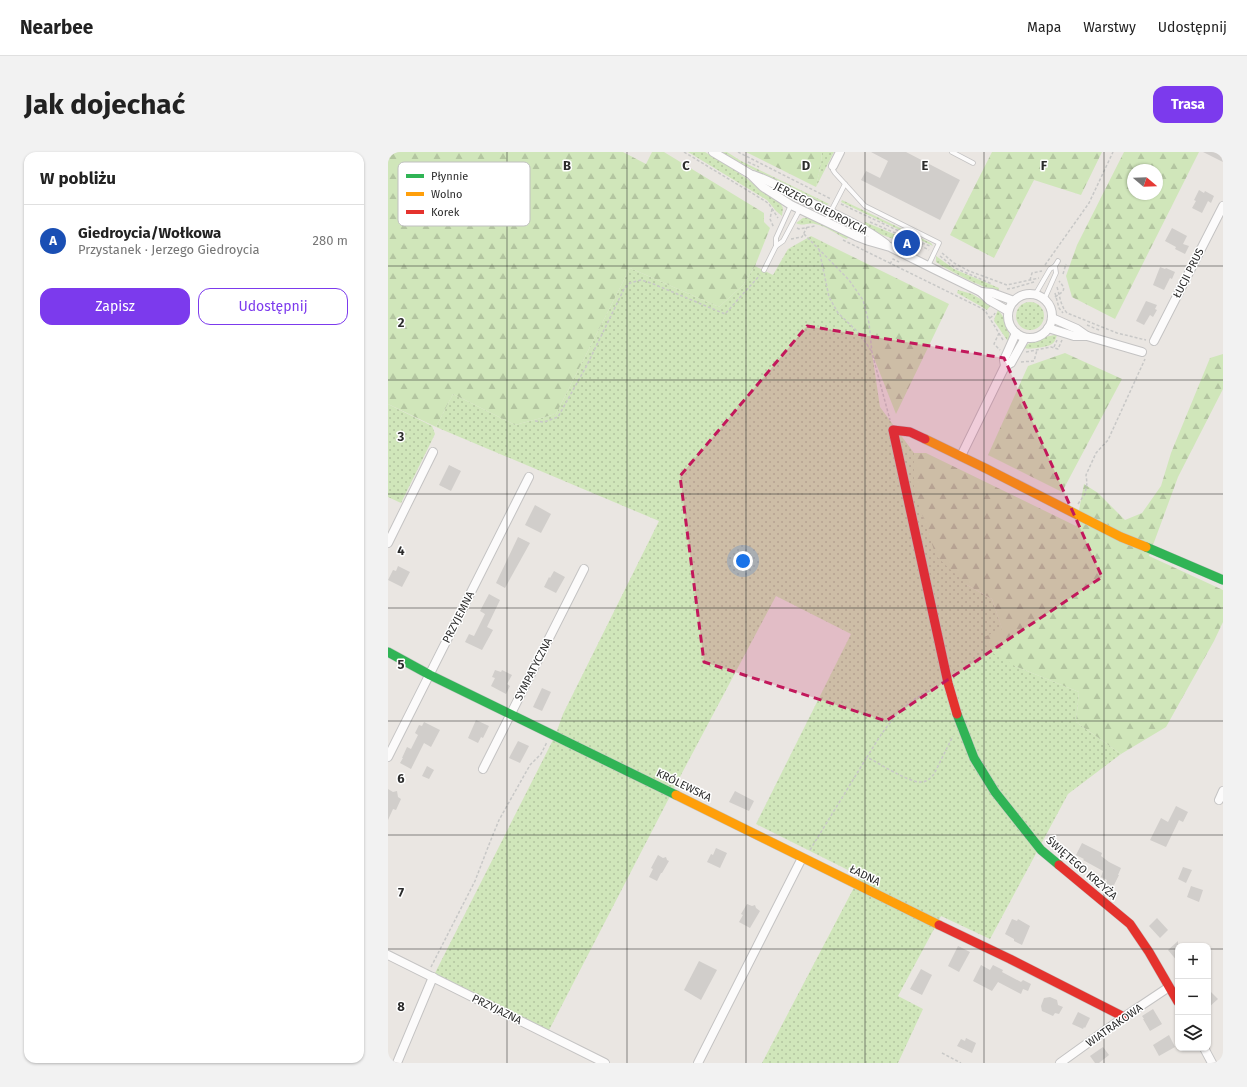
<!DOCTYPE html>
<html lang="pl">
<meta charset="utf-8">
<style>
:root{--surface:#fff;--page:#f2f2f2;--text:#222;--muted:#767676;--line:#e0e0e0;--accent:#7c3aed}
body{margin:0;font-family:"Fira Sans",sans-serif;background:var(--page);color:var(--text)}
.controls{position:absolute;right:12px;bottom:12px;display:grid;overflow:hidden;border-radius:8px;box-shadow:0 1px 3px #0004}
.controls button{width:36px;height:36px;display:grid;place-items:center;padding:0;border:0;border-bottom:1px solid var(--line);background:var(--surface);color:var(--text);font:20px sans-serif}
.compass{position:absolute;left:739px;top:12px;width:36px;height:36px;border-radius:50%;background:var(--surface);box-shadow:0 1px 3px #0004;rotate:109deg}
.you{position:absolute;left:355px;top:409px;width:14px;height:14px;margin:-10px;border:3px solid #fff;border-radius:50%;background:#1a73e8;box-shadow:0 0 0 6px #1a73e833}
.badge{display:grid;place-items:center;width:26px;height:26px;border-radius:50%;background:var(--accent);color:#fff;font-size:13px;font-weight:700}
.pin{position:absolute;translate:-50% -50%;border:2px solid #fff;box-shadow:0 1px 4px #0006}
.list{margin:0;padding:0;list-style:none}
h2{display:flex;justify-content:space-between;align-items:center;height:52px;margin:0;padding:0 16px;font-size:17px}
h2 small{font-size:13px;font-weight:400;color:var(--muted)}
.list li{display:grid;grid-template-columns:26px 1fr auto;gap:12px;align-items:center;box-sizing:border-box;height:72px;padding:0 16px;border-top:1px solid var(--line)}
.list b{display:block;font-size:15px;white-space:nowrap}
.list p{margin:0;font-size:13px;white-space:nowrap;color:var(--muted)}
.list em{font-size:13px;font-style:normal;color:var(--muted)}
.actions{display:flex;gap:8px;padding:12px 16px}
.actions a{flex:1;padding:9px 0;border:1px solid var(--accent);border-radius:12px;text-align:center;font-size:14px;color:var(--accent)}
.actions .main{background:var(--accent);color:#fff}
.icon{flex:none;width:22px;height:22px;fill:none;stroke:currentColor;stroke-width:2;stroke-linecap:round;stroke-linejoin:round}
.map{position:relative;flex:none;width:835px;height:911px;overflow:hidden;border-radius:12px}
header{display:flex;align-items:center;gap:24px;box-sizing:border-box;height:56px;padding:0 20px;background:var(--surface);border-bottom:1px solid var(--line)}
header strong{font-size:19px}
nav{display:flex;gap:22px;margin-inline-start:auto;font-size:14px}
.intro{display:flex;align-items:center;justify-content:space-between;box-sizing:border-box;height:96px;padding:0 24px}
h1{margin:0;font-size:28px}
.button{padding:10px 18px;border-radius:12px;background:var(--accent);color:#fff;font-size:14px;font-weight:700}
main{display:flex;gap:24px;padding:0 24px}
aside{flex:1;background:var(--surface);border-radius:12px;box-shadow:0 1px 3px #0004}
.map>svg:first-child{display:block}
</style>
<header>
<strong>Nearbee</strong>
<nav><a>Mapa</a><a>Warstwy</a><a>Udostępnij</a></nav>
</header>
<div class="intro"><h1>Jak dojechać</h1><a class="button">Trasa</a></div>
<main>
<aside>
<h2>W pobliżu<small></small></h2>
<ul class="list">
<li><span class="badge" style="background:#1a4fb4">A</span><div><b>Giedroycia/Wołkowa</b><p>Przystanek · Jerzego Giedroycia</p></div><em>280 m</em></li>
</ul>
<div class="actions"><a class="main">Zapisz</a><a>Udostępnij</a></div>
</aside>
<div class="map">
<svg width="835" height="911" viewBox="0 0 835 911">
<defs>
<pattern id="grass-dots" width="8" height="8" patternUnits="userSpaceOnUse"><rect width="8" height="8" fill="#d0e6ba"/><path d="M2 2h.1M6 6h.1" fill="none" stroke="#b3c5a0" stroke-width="1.8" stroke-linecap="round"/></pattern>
<pattern id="forest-firs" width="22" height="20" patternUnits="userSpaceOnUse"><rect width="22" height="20" fill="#d0e6ba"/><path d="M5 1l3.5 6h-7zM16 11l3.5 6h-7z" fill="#b3c5a0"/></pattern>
</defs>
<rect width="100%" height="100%" fill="#eae6e2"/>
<g fill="url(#grass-dots)">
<polygon points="300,0 317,0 348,19 392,50 395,56 394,64 388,59 379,48"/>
<polygon points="334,0 339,0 353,9 441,52 436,54 351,10"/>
<polygon points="434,0 446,0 428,35 433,11"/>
<polygon points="454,48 543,91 545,94 453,50"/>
<path d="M 423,65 L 461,84 L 460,86 L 458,87 C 448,82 438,74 427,72 C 420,70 415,75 408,71 L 415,66 Z"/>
<polygon points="477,70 513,85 511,89 492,82 476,74"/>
<polygon points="423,84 449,97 431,97 450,161 472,182 484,201 492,255 526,301 526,338 579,433 604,447 627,514 691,540 688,570 733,602 680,642 602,787 553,764 510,844 535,857 510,911 374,911 472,724 368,672 463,482 388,444 294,621 159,882 45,825 167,584 175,562 271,369 48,275 65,242 127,273 168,262 242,116 331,155 355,133 367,114 385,123 400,97"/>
<path d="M 548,104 L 566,117 L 611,136 L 610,140 C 588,132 568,123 548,110 Z"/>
<path d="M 570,138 L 584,142 L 603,153 L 599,158 C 589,152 579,146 569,141 Z"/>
<circle cx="642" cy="164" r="14"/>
<path d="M 610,158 C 617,165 623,179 621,189 L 619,188 L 606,169 L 607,165 Z"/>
<path d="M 669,183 C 668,186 667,190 664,192 C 660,195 640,198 635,196 C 640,190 660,183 669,183 Z"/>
<polygon points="0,252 44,274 47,282 13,351 0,345"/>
</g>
<g fill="url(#forest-firs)" fill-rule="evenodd">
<polygon points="0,0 235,0 258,12 264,0 276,0 376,61 376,70 382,76 367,114 355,133 331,155 242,116 168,262 127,273 65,242 48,275 0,252"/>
<polygon points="358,0 434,0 433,11 428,35"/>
<polygon points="604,0 714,0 693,43 646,28 606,106 562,83"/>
<path d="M 736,0 L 811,0 L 727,167 L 684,145 L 678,124 L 689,93 ZM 745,18 L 769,18 L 769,42 L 745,42 Z"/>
<polygon points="431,97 449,97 561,152 508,262 484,201 472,182 450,161 441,145"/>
<polygon points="677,201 734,227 674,340 600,303 640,214"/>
<polygon points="835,202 835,237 790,325 761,404 835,438 835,470 826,489 778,575 733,602 688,570 691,540 627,514 600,498 596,485 614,477 604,447 579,433 548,404 526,338 526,301 538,301 688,374 696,332 710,341 737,368 754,361 773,334 783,301 822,206"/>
</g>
<g fill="#d1cecb">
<polygon points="483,0 518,0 572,28 552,68 473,28 478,19 492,26 500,9"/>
<polygon points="815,0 835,0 835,10"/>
<polygon points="811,38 816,41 817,39 826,44 823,51 820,49 814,61 804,56 808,49 806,48"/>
<polygon points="784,76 799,84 795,92 801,94 797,102 787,97 788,95 777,89"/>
<polygon points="772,115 777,117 778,116 787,120 784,127 782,126 776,138 765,133"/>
<polygon points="758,149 769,153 767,157 769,158 765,165 762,163 756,173 748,169"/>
<polygon points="61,313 73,319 63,339 51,333"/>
<polygon points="147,353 163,362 153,381 137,373"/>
<polygon points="130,385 142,391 117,436 108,431"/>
<polygon points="10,414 22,420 14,435 0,428 5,418 8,419"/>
<polygon points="166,419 177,425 168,441 156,435 161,425 162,426"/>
<polygon points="101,442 112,448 99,475 105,478 94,498 77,490 81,482 86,484 97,462 92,459"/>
<polygon points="107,518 113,520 114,518 124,523 119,532 122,534 118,542 103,534 107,526 104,525"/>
<polygon points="154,536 163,540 154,559 145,555"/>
<polygon points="88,568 101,574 95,586 93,585 90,591 80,586"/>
<polygon points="36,570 52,578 43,595 36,591 23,617 12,611 15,606 14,606 19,595 23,597 30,583 27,581 31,573 34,574"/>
<polygon points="130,589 141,594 132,611 121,606"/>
<polygon points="39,614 46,618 41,627 34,624"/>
<polygon points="0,637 5,640 9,639 10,645 13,647 8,658 5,657 0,668"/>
<polygon points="347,639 366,649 361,659 341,650"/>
<polygon points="788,654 800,660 795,670 791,668 778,695 762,688 773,666 780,670"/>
<polygon points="694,691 714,701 713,704 721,710 733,716 730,723 731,723 725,735 718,731 719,728 713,725 715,719 695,708 696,707 688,703"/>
<polygon points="328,696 339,701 332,716 319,710 323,702 325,703"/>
<polygon points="270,703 275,706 278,705 279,708 281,709 274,721 273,721 269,729 261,725 265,717 263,716"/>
<polygon points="795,715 804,718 798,731 790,727"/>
<polygon points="803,734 815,738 811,750 799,745"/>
<polygon points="359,752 364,754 367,753 368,756 372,759 362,776 351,770 355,763 353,762"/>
<polygon points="769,766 780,778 772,786 761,774"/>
<polygon points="624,767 629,769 630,767 642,774 634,793 626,789 626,787 617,782"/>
<polygon points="790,789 790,810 780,798"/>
<polygon points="570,794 582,800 571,820 560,814"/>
<polygon points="311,809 329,818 313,848 296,838"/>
<polygon points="593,813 602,818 605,813 615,818 614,820 633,830 635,828 643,832 640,839 635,837 633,842 610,830 604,839 585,829"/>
<polygon points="533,817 544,823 534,843 522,837"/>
<polygon points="820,837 830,847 820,856"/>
<polygon points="662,845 669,848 670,853 675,855 671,862 667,861 665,864 654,859 653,854 656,846"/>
<polygon points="765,857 774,872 762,879 755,867 756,867 754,864"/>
<polygon points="690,860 702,866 697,876 696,875 695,877 684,872"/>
<polygon points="781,883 787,895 771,904 765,893"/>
<polygon points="578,886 588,891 584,901 569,894 573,887 577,889"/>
<polygon points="715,895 721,903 711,911 707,911 702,904"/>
</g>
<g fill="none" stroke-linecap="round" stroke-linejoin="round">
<g stroke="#c4c3c3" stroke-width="5.5">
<g id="lane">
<polyline points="564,0 585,11"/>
<polyline points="445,14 445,18 447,21 477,54 551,91 540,114"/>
<polyline points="438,69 457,32"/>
<polyline points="388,94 395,89 412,57"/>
<polyline points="376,118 388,94 388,86 403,53"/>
<polyline points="647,143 662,117 667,114 670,109"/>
<polyline points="656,148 668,121 667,114"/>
</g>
</g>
<g stroke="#c4c3c3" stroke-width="10">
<g id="street">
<polyline points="325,0 362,22 375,35 403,53 468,84 481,89 502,95 548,118 593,140 601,148 620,159"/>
<polyline points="445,14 452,0"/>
<path d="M 365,23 C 383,29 399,39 417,48 C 444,61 473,73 498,92"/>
<polyline points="593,140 604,141 626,149"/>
<circle cx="642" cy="164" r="22"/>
<polyline points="664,166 689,177 699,184 754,200"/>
<polyline points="660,176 686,184 699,184"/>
<polyline points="766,189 835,54"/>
<polyline points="617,214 623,211 637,186"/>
<polyline points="573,304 617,214 616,208 628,181"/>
<polyline points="0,391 45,300"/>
<polyline points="0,605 141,325"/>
<polyline points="95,617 196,417"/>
<polyline points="831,648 835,639"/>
<polyline points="0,803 217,911"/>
<polyline points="816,896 824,911"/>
<polyline points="9,911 45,825"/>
<polyline points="310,911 414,706"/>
<polyline points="672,911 736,865 781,835"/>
</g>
</g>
<g stroke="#c4c3c3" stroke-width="10">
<g id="fast">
<polyline points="758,395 835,428"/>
<polyline points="0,500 42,523 288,643"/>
<polyline points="569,562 586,606 607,640 653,698 671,713"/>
</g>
</g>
<g stroke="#c4c3c3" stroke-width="10">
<g id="slow">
<polyline points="537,287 599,317 733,385 758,395"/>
<polyline points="288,643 551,773"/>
</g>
</g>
<g stroke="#c4c3c3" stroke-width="10">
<g id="jam">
<polyline points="537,287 522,280 505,278 560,531 569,562"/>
<polyline points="671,713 742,772 761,800 790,850"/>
<polyline points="551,773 622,807 736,865"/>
</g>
</g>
<g stroke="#c8c8c7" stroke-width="1.5" stroke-dasharray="3 2" stroke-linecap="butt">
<polyline points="296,0 377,49 381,52 390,66"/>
<polyline points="350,0 443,47"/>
<polyline points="360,10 371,15"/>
<polyline points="453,52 513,80"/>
<polyline points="384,57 382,67 386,76"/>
<polyline points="482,70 512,83 541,98"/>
<polyline points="409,76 411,77 427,74"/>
<polyline points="416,82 461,128 475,148 481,171 484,201 502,268"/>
<polyline points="517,82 513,89 531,99 535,91"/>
<polyline points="403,87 414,85 419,75"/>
<polyline points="455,88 593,156 598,160 615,188"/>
<polyline points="534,91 542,94"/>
<polyline points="431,97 441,145 450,161 472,182 484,200"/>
<polyline points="554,101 566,111 581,119 619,133 651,126"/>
<polyline points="552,104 567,116 604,132"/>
<polyline points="502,112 505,107 511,110"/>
<polyline points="657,113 701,51 725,0"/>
<polyline points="675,122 678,112"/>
<polyline points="642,128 644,121 654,119"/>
<path d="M 669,135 C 672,144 672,153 679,161 L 729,181 L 758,188"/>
<polyline points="619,137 625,136 646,130"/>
<polyline points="667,141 671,156 675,161"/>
<path d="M 667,145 C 676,139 679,138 671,129"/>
<polyline points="602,166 606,163 607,161"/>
<polyline points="699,173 711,178"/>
<polyline points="611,181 606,192 612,198"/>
<polyline points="666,195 669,188"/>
<polyline points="638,200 663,195 670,197 674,188"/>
<polyline points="633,210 646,209 649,198"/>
<polyline points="147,269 156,270 170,265 199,213 236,137 242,131 253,128 263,131 337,162 372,123"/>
<polyline points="690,352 697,342 699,331 698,323 708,301 720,288 757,207"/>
<path d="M 550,534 C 539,540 528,545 519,553 C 502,567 490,587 479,605 C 490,611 522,631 533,630 C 539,630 543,626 546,622 L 565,584"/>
<polyline points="422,698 479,605"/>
<polyline points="43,815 87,729 102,690 111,668 142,613 153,602 159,590"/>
<polyline points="554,901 573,911"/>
</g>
<use href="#lane" stroke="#fcfbfb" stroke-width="4"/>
<use href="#street" stroke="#fcfbfb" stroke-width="8"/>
<use href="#fast" stroke="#30b455" stroke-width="9"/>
<use href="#slow" stroke="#ff9f0a" stroke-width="9"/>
<use href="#jam" stroke="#e5322d" stroke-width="9"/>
</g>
<path fill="#c2185b" fill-opacity="0.2" stroke="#c2185b" stroke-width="3" stroke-dasharray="8 5" stroke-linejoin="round" d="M 419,174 L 616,206 L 714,425 L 498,569 L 316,510 L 292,324 Z"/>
<path fill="none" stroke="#2c2c2c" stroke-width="1" stroke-opacity="0.55" d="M 119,0 L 119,911M 239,0 L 239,911M 358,0 L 358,911M 477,0 L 477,911M 596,0 L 596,911M 716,0 L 716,911M 0,114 L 835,114M 0,228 L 835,228M 0,342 L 835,342M 0,456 L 835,456M 0,569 L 835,569M 0,683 L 835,683M 0,797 L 790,797M 820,797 L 835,797"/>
<g text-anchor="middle" stroke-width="3" stroke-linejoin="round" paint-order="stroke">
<g font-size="11" fill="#2c2c2c" stroke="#fff">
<text transform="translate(433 56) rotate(27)" y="4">JERZEGO GIEDROYCIA</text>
<text transform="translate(800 121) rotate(-63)" y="4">ŁUCJI PRUS</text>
<text transform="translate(70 465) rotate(-63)" y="4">PRZYJEMNA</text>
<text transform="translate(145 517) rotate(-63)" y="4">SYMPATYCZNA</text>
<text transform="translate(296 633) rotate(26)" y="4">KRÓLEWSKA</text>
<text transform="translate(694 716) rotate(41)" y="4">ŚWIĘTEGO KRZYŻA</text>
<text transform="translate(477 723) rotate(26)" y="4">ŁADNA</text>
<text transform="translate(109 857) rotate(26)" y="4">PRZYJAZNA</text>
<text transform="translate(726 873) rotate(-35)" y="4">WIATRAKOWA</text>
</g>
</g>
<rect x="10" y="10" width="132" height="64" rx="6" fill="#fff" stroke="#c0c0c0" stroke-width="1"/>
<rect x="18" y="22" width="18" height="4" fill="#30b455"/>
<rect x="18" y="40" width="18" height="4" fill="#ff9f0a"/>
<rect x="18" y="58" width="18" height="4" fill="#e5322d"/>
<g font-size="11" fill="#2c2c2c">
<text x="43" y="28">Płynnie</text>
<text x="43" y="46">Wolno</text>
<text x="43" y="64">Korek</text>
</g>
<g font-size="13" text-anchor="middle" font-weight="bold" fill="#2c2c2c" stroke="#fff" stroke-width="3" stroke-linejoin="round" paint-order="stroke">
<text x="179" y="18">B</text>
<text x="298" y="18">C</text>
<text x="418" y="18">D</text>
<text x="537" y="18">E</text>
<text x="656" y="18">F</text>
<text x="13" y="175">2</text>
<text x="13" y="289">3</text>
<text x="13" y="403">4</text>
<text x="13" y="517">5</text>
<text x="13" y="631">6</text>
<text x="13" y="745">7</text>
<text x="13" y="859">8</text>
</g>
</svg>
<div class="controls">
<button>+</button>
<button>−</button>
<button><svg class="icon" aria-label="layers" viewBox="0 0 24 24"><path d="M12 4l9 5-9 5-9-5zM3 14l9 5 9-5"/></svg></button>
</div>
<svg class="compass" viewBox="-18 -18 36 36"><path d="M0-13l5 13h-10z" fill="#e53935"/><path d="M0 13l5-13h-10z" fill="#767676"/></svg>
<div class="you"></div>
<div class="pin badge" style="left:519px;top:91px;background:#1a4fb4">A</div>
</div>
</main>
